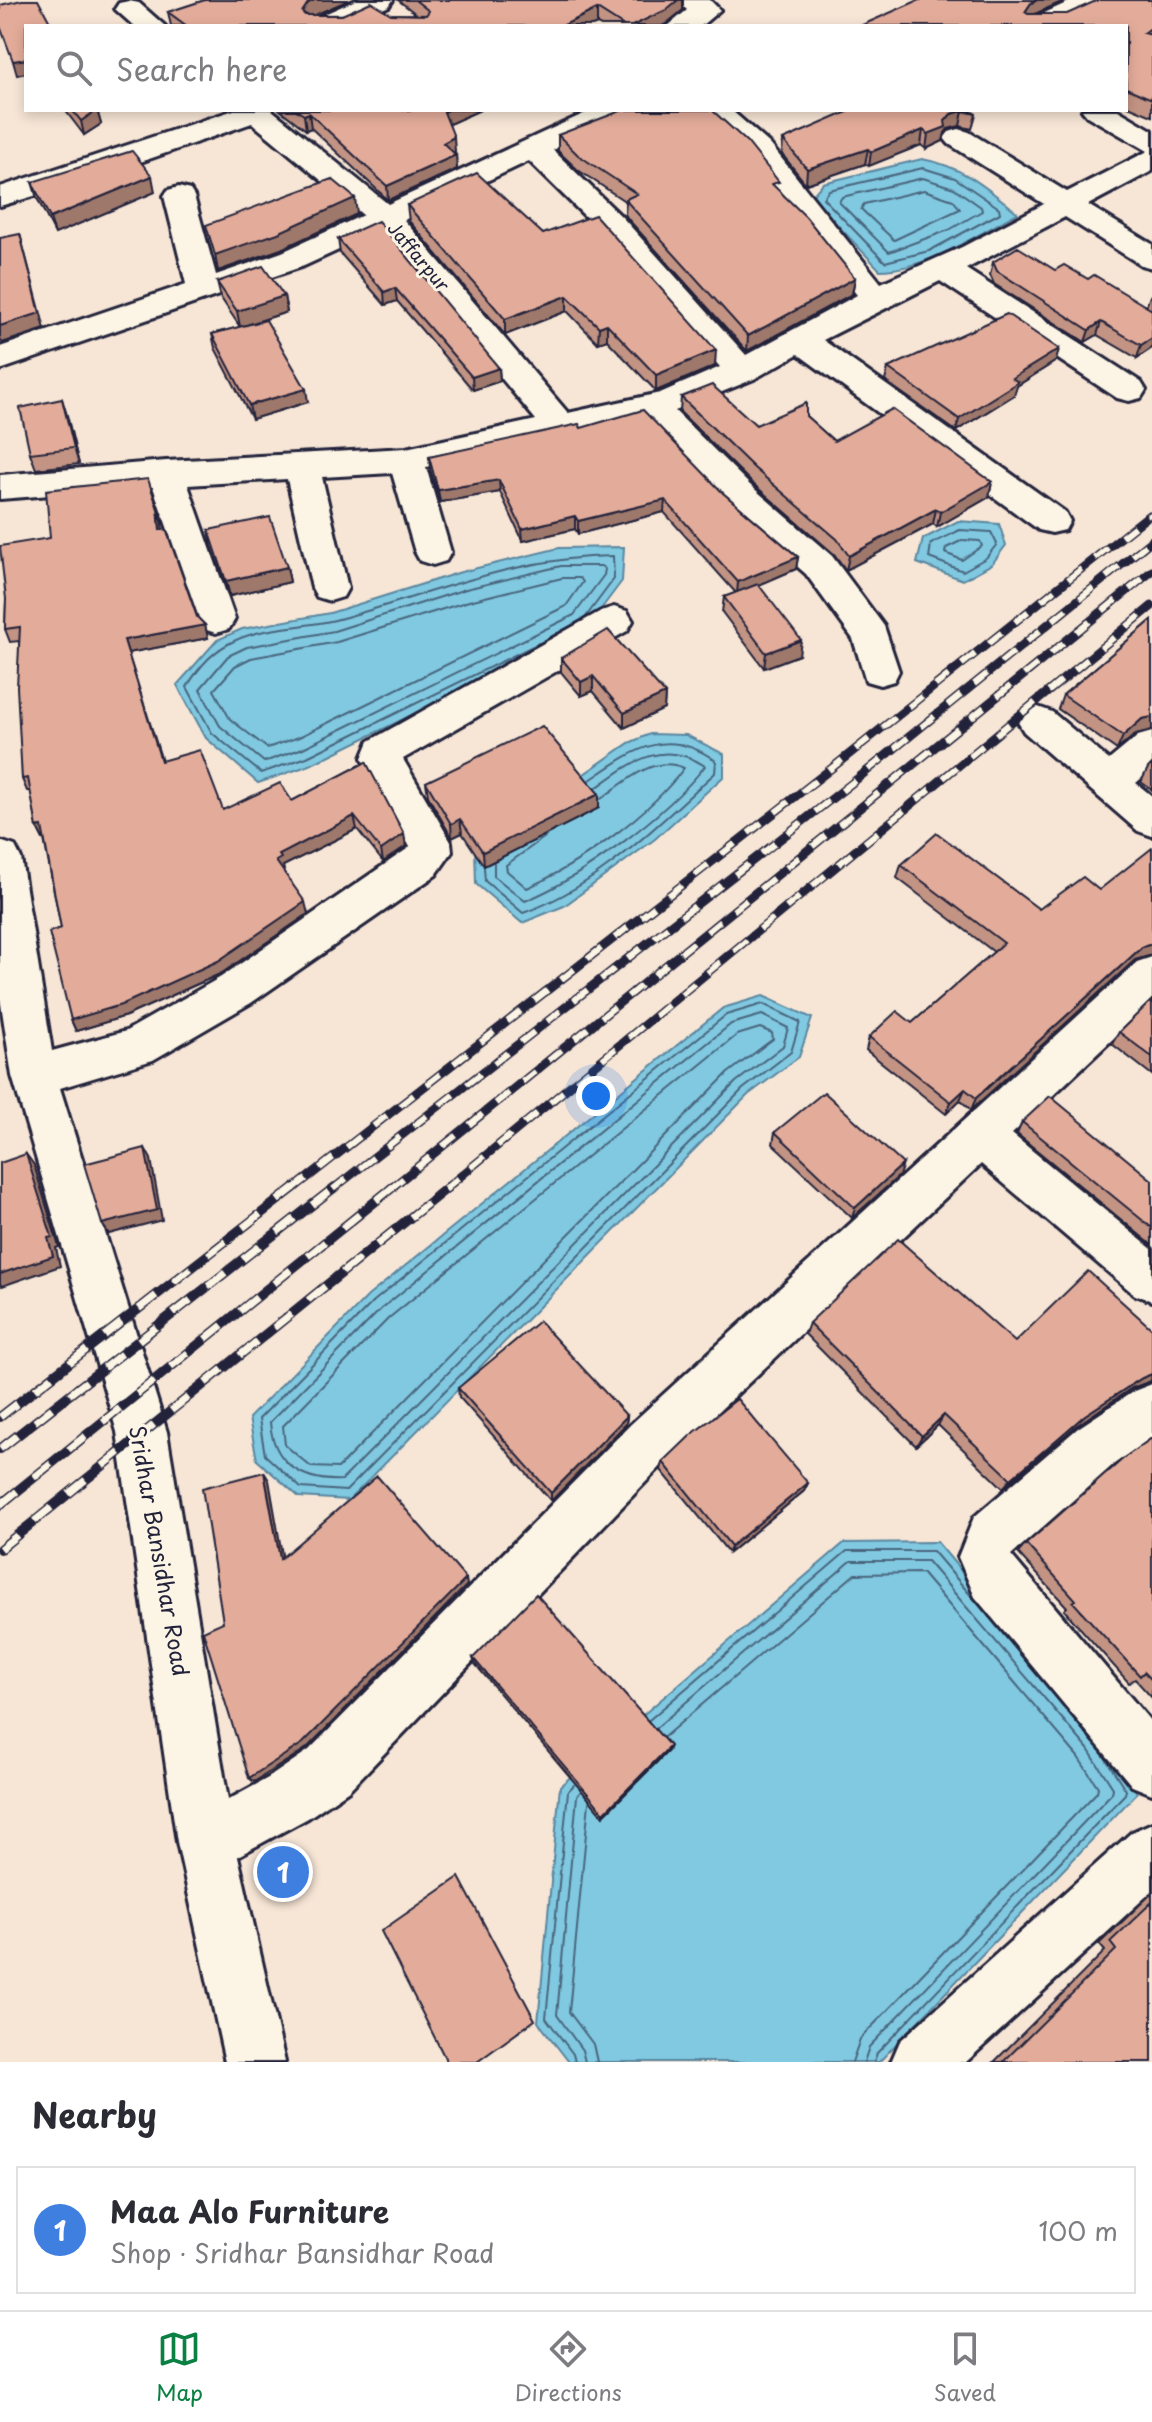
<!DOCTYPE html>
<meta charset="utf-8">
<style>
:root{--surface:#fff;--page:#f7f7f7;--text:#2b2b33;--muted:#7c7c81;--line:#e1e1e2;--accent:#0b8043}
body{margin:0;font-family:"Playpen Sans",sans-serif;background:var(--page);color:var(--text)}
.you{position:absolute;left:596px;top:1096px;width:28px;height:28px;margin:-20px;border:6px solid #fff;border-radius:50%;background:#1a73e8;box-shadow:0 0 0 12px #1a73e833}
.badge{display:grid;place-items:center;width:52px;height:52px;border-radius:50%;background:var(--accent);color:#fff;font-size:26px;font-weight:700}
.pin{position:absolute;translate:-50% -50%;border:4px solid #fff;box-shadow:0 2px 8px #0006}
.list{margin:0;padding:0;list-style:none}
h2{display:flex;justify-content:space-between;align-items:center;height:104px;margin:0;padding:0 32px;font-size:34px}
h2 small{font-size:26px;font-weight:400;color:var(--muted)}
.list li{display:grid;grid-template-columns:52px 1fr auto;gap:24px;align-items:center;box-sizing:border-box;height:128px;margin:0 16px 16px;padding:0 16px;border:2px solid var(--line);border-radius:0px}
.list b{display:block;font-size:30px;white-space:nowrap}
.list p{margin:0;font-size:26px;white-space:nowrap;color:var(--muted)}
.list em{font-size:26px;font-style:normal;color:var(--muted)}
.icon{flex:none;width:44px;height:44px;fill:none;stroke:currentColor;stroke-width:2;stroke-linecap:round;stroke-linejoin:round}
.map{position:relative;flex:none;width:1152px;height:2062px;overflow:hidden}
.search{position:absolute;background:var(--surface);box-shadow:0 4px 12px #0003;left:24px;right:24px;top:24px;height:88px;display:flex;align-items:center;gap:20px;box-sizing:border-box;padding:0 28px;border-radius:0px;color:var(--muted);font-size:30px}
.sheet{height:248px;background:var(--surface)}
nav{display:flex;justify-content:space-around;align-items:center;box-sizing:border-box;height:112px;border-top:2px solid var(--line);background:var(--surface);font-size:22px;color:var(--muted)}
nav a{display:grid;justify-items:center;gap:4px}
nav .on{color:var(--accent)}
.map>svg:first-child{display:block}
</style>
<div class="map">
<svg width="1152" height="2062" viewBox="0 0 1152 2062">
<rect width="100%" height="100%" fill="#f7e6d6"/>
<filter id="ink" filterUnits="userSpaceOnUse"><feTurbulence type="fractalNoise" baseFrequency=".0125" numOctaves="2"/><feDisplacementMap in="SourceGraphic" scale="16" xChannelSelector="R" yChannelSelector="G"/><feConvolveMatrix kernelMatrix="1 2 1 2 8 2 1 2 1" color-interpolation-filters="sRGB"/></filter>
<g filter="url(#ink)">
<g fill="#80c9e1" stroke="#5a869f" stroke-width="2">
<path d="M 922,159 C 962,166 987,188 1018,213 C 976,235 928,269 880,270 L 811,197 L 823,183 Z"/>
<polygon points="958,521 999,524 1006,545 992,564 963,580 917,563 923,539"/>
<polygon points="624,547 622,581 586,629 310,765 258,783 206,738 177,685 217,640 242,629 330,613 461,572 559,548"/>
<polygon points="650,734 686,735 724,754 724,776 655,839 564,906 522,923 476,884 475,849 629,743"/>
<polygon points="763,996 812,1018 799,1057 748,1095 349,1500 299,1497 257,1460 249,1418 368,1296 723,1008"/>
<polygon points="937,1542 1102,1739 1137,1793 879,2062 569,2062 538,2022 560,1786 844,1543"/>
</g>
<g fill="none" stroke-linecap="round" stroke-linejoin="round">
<g stroke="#48657d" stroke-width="2">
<polygon points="923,168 955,178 999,208 1000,213 929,251 885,262 823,198 829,190"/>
<polygon points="923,178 954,188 981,207 982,211 949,230 889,252 839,202 842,197"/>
<polygon points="924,190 953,200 960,209 894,240 861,209 864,204"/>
<polygon points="960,530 991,532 997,544 986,558 963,571 929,558 931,544"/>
<polygon points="963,540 980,541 982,546 962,560 945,553 946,548"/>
<polygon points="561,566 601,566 605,569 604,575 574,615 303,748 264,762 220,726 200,689 228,656 247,647 334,631 466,589"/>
<polygon points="562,578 580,578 583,582 566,606 299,737 267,748 230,719 214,690 235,666 251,658 337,642 469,601"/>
<path d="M 539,643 L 307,757 L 261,773 L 212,733 L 187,687 C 198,668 214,650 234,641 C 265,626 302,628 335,620 C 430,595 513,557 613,556 L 614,579 L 585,618"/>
<path d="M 545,837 L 506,865 L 507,871 L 527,888 C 579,865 650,814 684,768 C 653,754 625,782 601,799"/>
<path d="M 494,863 L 494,876 L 525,901 C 582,878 667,814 705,766 C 662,738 632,762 596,788"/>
<path d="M 484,868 L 485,881 L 523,913 C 598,887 657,825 715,773 L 716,761 C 666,725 634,750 590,780"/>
<polygon points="763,1004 800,1022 791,1052 743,1089 346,1491 301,1488 265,1455 259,1419 374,1301 726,1015"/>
<path d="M 762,1015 L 788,1028 L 783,1046 L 736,1082 L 342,1480 C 302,1482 273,1463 270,1422 L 381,1309 L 731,1024 Z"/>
<polygon points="760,1028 772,1033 773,1039 728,1073 338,1468 311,1467 285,1445 283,1426 389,1318 737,1035"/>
<polyline points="649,1720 847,1551 933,1551 973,1598"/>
<polyline points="656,1728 851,1561 927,1561 1088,1749 1113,1788 1112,1793 869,2047 864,2062"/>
<polyline points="664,1737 855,1574 922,1573 1078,1757 1098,1787 1097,1792 860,2039 852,2062"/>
<polyline points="574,1785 568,1791 546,2018 573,2054 575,2062"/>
<polyline points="580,1792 577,1796 557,2015 582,2050 585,2062"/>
<polyline points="589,1802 569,2012 593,2044 597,2062"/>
<polyline points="874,2062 877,2053 1125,1794 1126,1790 1102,1753"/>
</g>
<g stroke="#22223b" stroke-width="6">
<g id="minor">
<polygon points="356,0 393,0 389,6 344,26 307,26 311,20"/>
<polygon points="677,0 710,0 720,10 701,26 668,26 687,10"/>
<polygon points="1073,0 1110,0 1106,6 1062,26 1025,26 1029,20"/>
<polygon points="129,1 139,3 165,26 134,26 115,9 119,3"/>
<path d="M 234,110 L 272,110 L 388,204 L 592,110 L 631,110 L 626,116 L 553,150 L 623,218 L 746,355 L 857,295 L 748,156 L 698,110 L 731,110 L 770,144 L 881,283 L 962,247 L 1044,204 L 949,144 L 944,138 L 949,132 L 959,129 L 969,132 L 1067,192 L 1148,151 L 1087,116 L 1082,110 L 1118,110 L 1152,130 L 1152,171 L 1088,205 L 1152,244 L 1152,268 L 1141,265 L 1065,217 L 966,269 L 1141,382 L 1146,390 L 1141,398 L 1129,401 L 1117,398 L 940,281 L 823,340 L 1065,512 L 1070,521 L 1065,530 L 1052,533 L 1039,530 L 798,354 L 754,379 L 675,411 L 750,485 L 832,556 L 884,626 L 899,671 L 894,681 L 880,685 L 866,681 L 853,639 L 806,574 L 724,503 L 643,419 L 426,467 L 451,552 L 446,561 L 433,565 L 420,561 L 415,552 L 392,473 L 322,477 L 348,588 L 343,597 L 330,601 L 317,597 L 312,588 L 287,479 L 188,485 L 235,619 L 229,629 L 216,633 L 203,629 L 153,487 L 0,499 L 0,475 L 166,461 L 406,448 L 536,420 L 380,231 L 304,266 L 0,370 L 0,347 L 186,284 L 164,196 L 168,190 L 179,187 L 190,190 L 194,196 L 216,275 L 282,252 L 363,215 L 252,123 L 92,179 L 0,206 L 0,187 ZM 529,161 L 601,232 L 720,367 L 660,393 L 568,413 L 404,220 Z"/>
<polygon points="614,607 627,611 633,621 627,631 403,759 451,842 452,852 436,875 251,1003 153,1060 60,1088 167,1432 228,1800 268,1778 309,1750 631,1424 1137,962 1152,957 1152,1002 1012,1134 1152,1249 1152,1301 1135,1295 981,1164 667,1460 349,1790 308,1818 238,1856 285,2062 225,2062 177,1842 117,1432 12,1076 0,997 0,841 15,846 21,858 52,1051 126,1031 221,977 410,847 362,758 369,741 601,611"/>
<polygon points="1038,707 1052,712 1109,760 1138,736 1152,732 1152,769 1136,783 1152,796 1152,836 1138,831 1024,732 1018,722 1024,712"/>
<polygon points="1152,1384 1152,1437 1114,1464 1011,1555 1152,1723 1152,1794 1132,1786 975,1597 958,1557 974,1517 1078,1428 1134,1391"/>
<polygon points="1152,1823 1152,1891 966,2062 891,2062 900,2041 1132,1832"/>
</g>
</g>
<use href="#minor" fill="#fcf5e5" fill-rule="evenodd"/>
<g stroke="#22223b" stroke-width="6">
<polyline id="rail-far2" points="1147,517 1152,513"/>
</g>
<g stroke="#22223b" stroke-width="9">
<g id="rail-far1">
<polyline points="293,1189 837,764 1149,515"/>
<polyline points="333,1189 857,779 1152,540"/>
<polyline points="390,1189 1152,571"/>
<polyline points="445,1189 1152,606"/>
</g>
</g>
<g stroke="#22223b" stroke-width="10">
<g id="rail">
<polyline points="0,1417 295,1187"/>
<polyline points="0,1449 335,1187"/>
<polyline points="0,1505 393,1187"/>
<polyline points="0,1549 448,1187"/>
</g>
</g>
<use href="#rail-far2" stroke="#fcf5e5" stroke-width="4" stroke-dasharray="13" stroke-linecap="butt"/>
<use href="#rail-far1" stroke="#fcf5e5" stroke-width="6" stroke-dasharray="17" stroke-linecap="butt"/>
<use href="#rail" stroke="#fcf5e5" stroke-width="7" stroke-dasharray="22" stroke-linecap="butt"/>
</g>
<g fill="#c39484" stroke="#22223b" stroke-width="2">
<polygon points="205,0 349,0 316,15 416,14 398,0 683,0 683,10 662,26 601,26 597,24 592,26 171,26 168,12"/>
<polygon points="919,0 1066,0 1034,14 1067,14 1152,0 1152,116 1126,105 1126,26"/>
<polygon points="65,110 97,110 101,124 84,135"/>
<polygon points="280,110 480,110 449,124 455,152 454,153 456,155 457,169 388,200 311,128 306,130"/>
<polygon points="969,110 976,114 972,129 960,126 948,129 945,133 943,141 926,149 921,145 869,166 865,164 806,184 782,154 783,140"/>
<polygon points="558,135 778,189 855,278 852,294 747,351 628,219 625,214 626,202 578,170 558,151"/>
<polygon points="32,182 155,192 55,234 37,198"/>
<polygon points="407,205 543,234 715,366 656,391 607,340 598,343 567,311 505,335 409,221"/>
<polygon points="338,239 499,368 500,381 473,390 397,301 385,305 340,253"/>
<polygon points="993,262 1055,270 1088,279 1146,307 1150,296 1152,294 1152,348 1137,358 1097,335 1085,342 994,284 990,275"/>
<polygon points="217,282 284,296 287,312 244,326 308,402 252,419 215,348 212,334 240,327 221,298"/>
<polygon points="1056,361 1017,386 1014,395 956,431 885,381 888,368"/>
<polygon points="681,397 756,425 806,416 834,441 992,482 989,497 937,527 933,524 846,570 834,554 752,483 680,412"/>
<polygon points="62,399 79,464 36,469 30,453"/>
<polygon points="581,428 723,493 798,557 796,569 759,585 799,655 764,668 722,612 724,597 736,593 664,512 578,534 575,529 523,541 500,492 440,502 430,469 429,457"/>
<polygon points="158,509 163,530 197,617 205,625 208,638 128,653 162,761 223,810 292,801 366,762 406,846 383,862 357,829 283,866 283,871 308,914 222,973 126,1016 76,1031 71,1020 61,928 44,839 43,839 37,827 31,791 27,791 22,779 19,641 10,642 5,629 6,599 50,538"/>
<polygon points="209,530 287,567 290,582 230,596 212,546"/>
<polygon points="1152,620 1152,730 1136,734 1117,750 1058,709 1063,695"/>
<polygon points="561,658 665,694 664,709 624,728 593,691 581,696 561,672"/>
<polygon points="1152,764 1152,790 1141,782 1148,768"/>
<polygon points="426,782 599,794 599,808 484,866 462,833 452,838 428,796"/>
<polygon points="901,865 1039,909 1135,960 971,1110 960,1100 946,1114 866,1050 869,1037 912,1023 994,952 897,878"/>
<polygon points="1152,1000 1152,1075 1112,1044 1119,1032"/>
<polygon points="1022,1122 1152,1180 1152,1245 1017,1134"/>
<polygon points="775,1132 899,1176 852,1218 773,1144"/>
<polygon points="809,1323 1015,1342 1152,1329 1152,1382 1151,1381 1132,1388 1076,1426 1003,1488 938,1425 916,1446 805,1334"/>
<polygon points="458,1388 627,1416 626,1424 551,1501 459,1397"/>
<polygon points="1152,1438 1152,1698 1135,1679 1129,1683 1064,1610 1067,1607 1018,1553 1026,1544"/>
<polygon points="663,1462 808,1483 804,1491 729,1553 661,1470"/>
<polygon points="473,1658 668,1751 603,1816 475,1664"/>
<polygon points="1152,1893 1152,2062 994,2062 1105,1951 1099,1944"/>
</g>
<g fill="#9f786c" stroke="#22223b" stroke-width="2">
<polygon points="314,0 349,0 310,17 302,12 308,3"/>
<polygon points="678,0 683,0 683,10 666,24 662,26 632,26"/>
<polygon points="1037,0 1066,0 1028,17 1025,12 1031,3"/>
<polygon points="597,9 597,24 592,26 562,26"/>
<polygon points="1152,27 1152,39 1144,33"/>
<polygon points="26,59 26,73 17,75 13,61"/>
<polygon points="97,110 101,124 84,135 81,121"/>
<polygon points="448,110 480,110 445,126 444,112"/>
<polygon points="963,111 960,126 948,129 945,133 943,141 926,149 928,134 945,121 951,114"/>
<polygon points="309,113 311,128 306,130 304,115"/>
<polygon points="923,130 921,145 869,166 871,152"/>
<polygon points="454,137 455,152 444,157 443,143"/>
<polygon points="868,149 865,164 806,184 807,169"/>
<polygon points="456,155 457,169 388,200 387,186"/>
<polygon points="152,176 155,192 55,234 50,218"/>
<polygon points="355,198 357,214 281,249 218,271 215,255"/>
<polygon points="20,234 45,329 2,343 0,339 0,326"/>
<polygon points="855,278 852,294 747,351 748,336"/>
<polygon points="395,288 397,301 385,305 384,292"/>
<polygon points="284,296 287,312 240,327 237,311"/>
<polygon points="567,296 567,311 505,335 505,319"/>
<polygon points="1101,322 1097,335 1085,342 1089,330"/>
<polygon points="607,324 607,340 598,343 599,327"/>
<polygon points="1152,338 1152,348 1137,358 1141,345"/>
<polygon points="1059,349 1056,361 1017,386 1014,395 956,431 959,419 1012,378"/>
<polygon points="716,350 715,366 656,391 656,375"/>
<polygon points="499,368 500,381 473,390 472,377"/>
<polygon points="306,389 308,402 252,419 249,405"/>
<polygon points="62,399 67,415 79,464 74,448"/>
<polygon points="499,480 500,492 440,502 438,490"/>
<polygon points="992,482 989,497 937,527 940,512"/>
<polygon points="665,500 664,512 578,534 578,521"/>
<polygon points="158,509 162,522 164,544 160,530"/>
<polygon points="936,509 933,524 846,570 849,556"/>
<polygon points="575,516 575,529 523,541 522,529"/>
<polygon points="798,557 796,569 737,594 738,582"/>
<polygon points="287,567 290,582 230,596 226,581"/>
<polygon points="205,625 208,638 128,653 124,640"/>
<polygon points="801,640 799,655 764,668 766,653"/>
<polygon points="593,676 593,691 581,696 581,682"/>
<polygon points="665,694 664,709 624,728 624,713"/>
<polygon points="1152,717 1152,730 1136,734 1117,750 1123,736 1142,719"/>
<polygon points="599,794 599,808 484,866 483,852"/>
<polygon points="354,816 357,829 283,866 284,870 279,872 276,861 279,855"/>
<polygon points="460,819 462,833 452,838 451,824"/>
<polygon points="42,826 47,838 43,839 37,827"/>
<polygon points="404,834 406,846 383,862 381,850"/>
<polygon points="305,902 308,914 222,973 126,1016 76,1031 71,1020"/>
<polygon points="1152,944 1152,955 1135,960 971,1110 976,1098 1142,947"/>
<polygon points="965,1089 960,1100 946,1114 951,1102"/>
<polygon points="145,1148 151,1159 162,1220 109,1234 102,1224"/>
<polygon points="26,1154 34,1165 59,1247 56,1248 60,1266 2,1286 0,1284 0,1274"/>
<polygon points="903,1164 899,1176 852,1218 855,1208"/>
<polygon points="1152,1374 1151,1381 1132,1388 1076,1426 1003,1488 1011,1479 1085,1415 1142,1378"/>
<polygon points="944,1415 938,1425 916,1446 922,1436"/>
<polygon points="627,1416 626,1424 551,1501 551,1493"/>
<polygon points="264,1472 269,1480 284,1566 280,1559"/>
<polygon points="808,1483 804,1491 729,1553 731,1546"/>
<polygon points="466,1579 467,1585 307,1748 254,1782 249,1778"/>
<polygon points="670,1746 668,1751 603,1816 604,1813"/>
</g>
<g fill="#e3ac9a" stroke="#22223b" stroke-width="2">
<polygon points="22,0 38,0 52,26 26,26 26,59 13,61 0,26 0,5"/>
<polygon points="205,0 314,0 308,3 302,12 305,15 342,15 371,2 391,14 426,15 429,11 415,0 678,0 666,10 632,26 624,26 597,9 562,26 187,26 168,12"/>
<polygon points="919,0 1037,0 1031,3 1025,12 1028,14 1067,14 1098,0 1152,0 1152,27 1144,33 1152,35 1152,99 1126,88 1126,26 860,26"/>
<polygon points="72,110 97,110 81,121"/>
<polygon points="296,110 448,110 444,112 454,137 443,143 456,155 387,186 309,113 304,115"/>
<polygon points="623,110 712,110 747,142 779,182 772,184 806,217 855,278 748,336 628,203 626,199 637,194 578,155 558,135"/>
<polygon points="852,110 969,110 976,114 963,111 951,114 945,121 946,127 928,134 923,130 871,152 868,149 807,169 783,140"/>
<polygon points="132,151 152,176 50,218 32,182"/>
<polygon points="477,173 543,234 595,215 716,350 656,375 607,324 599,327 567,296 505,319 407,205"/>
<polygon points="332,179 355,198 278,233 215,255 206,225"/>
<polygon points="378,221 499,368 472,377 395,288 384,292 338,239"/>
<polygon points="20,234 40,313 0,326 0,238"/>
<polygon points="1018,247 1055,270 1064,265 1088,279 1094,275 1152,310 1152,338 1141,345 1101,322 1089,330 997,271 993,262"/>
<polygon points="263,266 284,296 237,311 217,282"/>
<polygon points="1007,314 1059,349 1012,378 1018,382 959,419 888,368"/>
<polygon points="266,320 306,389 249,405 212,334"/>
<polygon points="712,385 756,425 806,403 806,416 834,441 892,409 992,482 940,512 936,509 849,556 837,539 754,468 681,397"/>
<polygon points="62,399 74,448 30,453 20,408"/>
<polygon points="643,410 723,493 798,557 738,582 665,500 578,521 575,516 522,529 499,480 438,490 429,457 579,424 581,428"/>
<polygon points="148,479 158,509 160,530 166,529 197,617 205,625 124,640 161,761 200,750 223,810 280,783 292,801 366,762 404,834 381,850 354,816 279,855 281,858 276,861 305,902 218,961 121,1005 71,1020 49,932 61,928 42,826 37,827 28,778 22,779 17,687 20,627 5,629 6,599 0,546 50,538 46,490"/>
<polygon points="270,517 287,567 226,581 209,530"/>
<polygon points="758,584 801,640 766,653 724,597"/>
<polygon points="1152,620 1152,717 1142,719 1123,736 1063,695"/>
<polygon points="608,630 665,694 624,713 593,676 581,682 561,658"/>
<polygon points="542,726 599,794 483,852 460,819 451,824 426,782"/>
<polygon points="937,833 1039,909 1083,877 1099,890 1152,848 1152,944 1142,947 976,1098 965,1089 951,1102 869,1037 897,1011 912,1023 1004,943 901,865"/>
<polygon points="1152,1000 1152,1057 1119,1032"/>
<polygon points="824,1092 903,1164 855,1208 775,1132"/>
<polygon points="1050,1096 1152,1180 1152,1228 1022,1122"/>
<polygon points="145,1148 157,1210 102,1224 84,1164"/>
<polygon points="26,1154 52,1237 48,1238 53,1256 0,1274 0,1163"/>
<polygon points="898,1239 1015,1342 1088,1271 1152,1329 1152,1374 1142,1378 1085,1415 1011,1479 944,1415 922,1436 809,1323"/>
<polygon points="539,1321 627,1416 551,1493 458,1388"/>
<polygon points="737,1399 808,1483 731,1546 663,1462 691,1435"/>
<polygon points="1152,1438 1152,1680 1144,1672 1140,1676 1073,1602 1076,1600 1026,1544 1125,1457"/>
<polygon points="264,1472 280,1559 377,1476 466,1579 303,1743 249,1778 203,1631 223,1622 202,1488"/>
<polygon points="536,1594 670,1746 604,1813 473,1658"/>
<polygon points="459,1877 535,2020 477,2062 447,2062 381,1931"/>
<polygon points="1152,1902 1152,2062 1003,2062 1116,1950 1110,1942"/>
</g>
</g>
<g text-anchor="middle" stroke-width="6" stroke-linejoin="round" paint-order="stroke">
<g font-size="18" fill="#22223b" stroke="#fcf5e5">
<text transform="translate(418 257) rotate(50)" y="6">Jaffarpur</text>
</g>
<g font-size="22" fill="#22223b" stroke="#fcf5e5">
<text transform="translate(159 1551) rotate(80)" y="8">Sridhar Bansidhar Road</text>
</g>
</g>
</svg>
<div class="you"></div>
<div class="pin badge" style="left:283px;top:1872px;background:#3f7fe0">1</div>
<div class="search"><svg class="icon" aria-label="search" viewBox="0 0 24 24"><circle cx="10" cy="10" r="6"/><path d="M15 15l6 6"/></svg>Search here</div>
</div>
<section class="sheet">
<h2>Nearby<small></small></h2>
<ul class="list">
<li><span class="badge" style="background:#3f7fe0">1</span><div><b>Maa Alo Furniture</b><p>Shop · Sridhar Bansidhar Road</p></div><em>100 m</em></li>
</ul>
</section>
<nav>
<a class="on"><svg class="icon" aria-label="map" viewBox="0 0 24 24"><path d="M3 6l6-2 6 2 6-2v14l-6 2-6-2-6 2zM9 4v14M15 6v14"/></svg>Map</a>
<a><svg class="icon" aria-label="directions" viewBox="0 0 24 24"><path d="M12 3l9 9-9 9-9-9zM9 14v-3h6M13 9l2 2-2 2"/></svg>Directions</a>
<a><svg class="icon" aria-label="saved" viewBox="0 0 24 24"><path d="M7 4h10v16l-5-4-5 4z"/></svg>Saved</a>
</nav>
